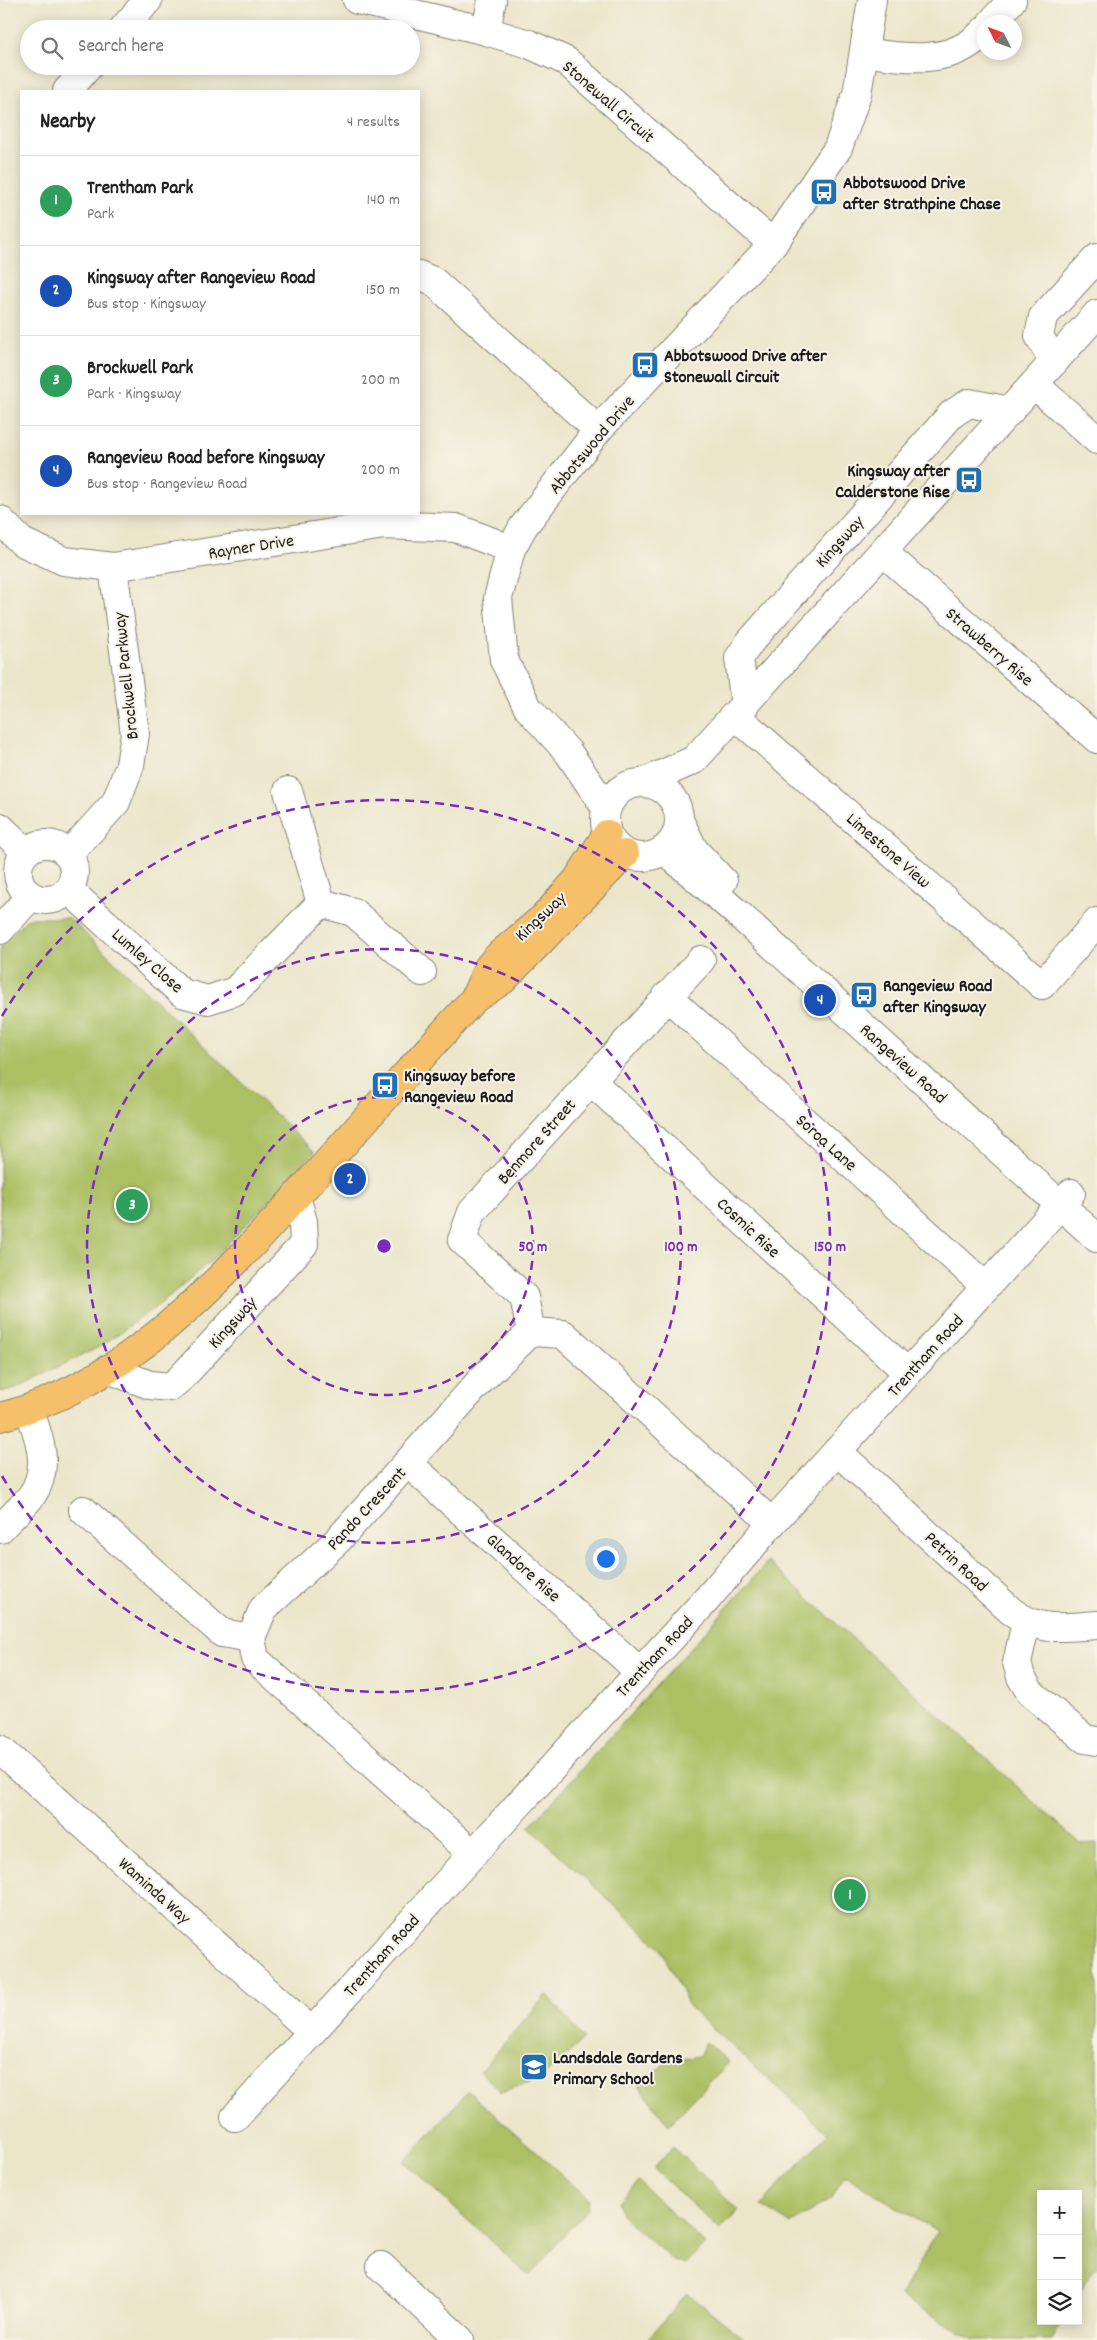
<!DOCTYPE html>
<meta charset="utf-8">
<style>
:root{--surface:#fff;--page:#f6f6f6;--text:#222;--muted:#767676;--line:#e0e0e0;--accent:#0b8043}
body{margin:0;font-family:Dekko,sans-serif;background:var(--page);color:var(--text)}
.controls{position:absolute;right:15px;bottom:15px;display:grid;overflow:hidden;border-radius:0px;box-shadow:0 2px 12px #0003}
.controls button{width:45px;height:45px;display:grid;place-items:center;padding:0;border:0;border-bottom:1px solid var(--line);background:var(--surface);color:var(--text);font:25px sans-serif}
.compass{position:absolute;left:977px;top:15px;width:45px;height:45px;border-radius:50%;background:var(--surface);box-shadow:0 2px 12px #0003;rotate:312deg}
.you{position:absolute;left:605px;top:1558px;width:18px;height:18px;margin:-12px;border:4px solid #fff;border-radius:50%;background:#1a73e8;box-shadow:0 0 0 8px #1a73e833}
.badge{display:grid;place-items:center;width:32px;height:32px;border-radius:50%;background:var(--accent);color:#fff;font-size:16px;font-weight:700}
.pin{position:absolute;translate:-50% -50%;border:2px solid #fff;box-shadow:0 1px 5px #0006}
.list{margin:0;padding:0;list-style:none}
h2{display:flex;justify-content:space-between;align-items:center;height:65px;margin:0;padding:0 20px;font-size:21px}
h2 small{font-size:16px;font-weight:400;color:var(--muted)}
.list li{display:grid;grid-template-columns:32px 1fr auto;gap:15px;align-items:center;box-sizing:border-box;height:90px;padding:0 20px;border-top:1px solid var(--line)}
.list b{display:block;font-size:19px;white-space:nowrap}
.list p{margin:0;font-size:16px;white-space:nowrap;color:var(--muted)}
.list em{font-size:16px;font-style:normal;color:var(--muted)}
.icon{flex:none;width:28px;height:28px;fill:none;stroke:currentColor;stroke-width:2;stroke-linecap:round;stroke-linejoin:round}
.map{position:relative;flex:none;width:1097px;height:2340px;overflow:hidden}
.search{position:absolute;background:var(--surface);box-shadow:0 2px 12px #0003;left:20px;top:20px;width:400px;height:55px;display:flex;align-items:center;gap:12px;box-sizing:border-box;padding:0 18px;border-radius:28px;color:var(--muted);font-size:19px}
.panel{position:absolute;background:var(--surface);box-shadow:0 2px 12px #0003;left:20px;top:90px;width:400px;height:425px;border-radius:0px}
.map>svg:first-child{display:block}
</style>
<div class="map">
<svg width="1097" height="2340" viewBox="0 0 1097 2340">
<rect width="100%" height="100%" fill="#f7f3e8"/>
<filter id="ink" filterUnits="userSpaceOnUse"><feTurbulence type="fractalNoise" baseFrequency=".02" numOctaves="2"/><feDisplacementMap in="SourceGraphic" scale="10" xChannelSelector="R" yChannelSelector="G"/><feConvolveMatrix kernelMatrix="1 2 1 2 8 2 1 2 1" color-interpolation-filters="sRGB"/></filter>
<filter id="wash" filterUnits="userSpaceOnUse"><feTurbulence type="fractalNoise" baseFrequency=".0096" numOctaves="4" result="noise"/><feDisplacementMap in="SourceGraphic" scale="20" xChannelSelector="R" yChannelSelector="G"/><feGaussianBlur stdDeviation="1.12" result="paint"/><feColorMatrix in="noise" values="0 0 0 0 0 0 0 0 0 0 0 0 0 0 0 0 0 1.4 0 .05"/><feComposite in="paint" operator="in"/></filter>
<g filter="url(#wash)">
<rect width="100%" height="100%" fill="#ebe6ca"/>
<g fill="#acbf63" stroke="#646e40">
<polygon points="28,918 69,918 315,1152 214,1258 160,1304 101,1346 16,1388 0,1392 0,946"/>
<polygon points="768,1562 1081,1844 1097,1843 1097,2268 1095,2267 1078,2296 1078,2194 1041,2194 1041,2321 1063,2321 1052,2340 974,2340 900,2296 937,2232 845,2175 832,2198 790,2224 761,2205 828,2133 690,2008 660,1947 529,1827"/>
<polygon points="547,1994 584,2039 541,2078 501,2092 480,2071"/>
<polygon points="706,2042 729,2062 669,2125 638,2085 667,2062 699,2056"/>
<polygon points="468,2091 589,2199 588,2208 529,2276 404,2162"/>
<polygon points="673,2147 739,2210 720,2230 653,2168"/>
<polygon points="638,2181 705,2244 685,2264 672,2259 621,2216 619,2201"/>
<polygon points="687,2293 746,2340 647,2340"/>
</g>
</g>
<g filter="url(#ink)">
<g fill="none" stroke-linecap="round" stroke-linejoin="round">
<g stroke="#848173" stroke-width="30">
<g id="minor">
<polyline points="357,0 486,31 529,44 566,61 773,244"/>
<polyline points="992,22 1012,0"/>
<polyline points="123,29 148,0"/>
<polyline points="486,31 492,0"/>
<path d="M 864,52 C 906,58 953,66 984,31"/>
<polyline points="67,91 89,66"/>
<polyline points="419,275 433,281 598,430"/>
<polyline points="1054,362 1039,336 1043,317 1097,258"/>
<polyline points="1034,384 1097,440"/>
<polyline points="0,520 22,542 64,561 113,567 384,525 456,528 511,549"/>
<polyline points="883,552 1097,739"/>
<polyline points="745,705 739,658 750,642 952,414 969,403 1010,411"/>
<polyline points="736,716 1042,985 1097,922"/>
<polyline points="645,782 694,760 1097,314"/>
<circle cx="642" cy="820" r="37"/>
<polyline points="288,791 321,903"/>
<polyline points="606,808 568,752 528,708 504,660 498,598 511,549 523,527 598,430 773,244 838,148 857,94 872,0"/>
<polyline points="680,822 694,850 723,881"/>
<polyline points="0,827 26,852"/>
<circle cx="46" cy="872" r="28"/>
<polyline points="665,851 736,912 1097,1238"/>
<polyline points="69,854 116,802 130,765 135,734 113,567"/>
<polyline points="69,890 182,993 208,1000 235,991 321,903"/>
<polyline points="321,903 353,912 422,972"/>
<polyline points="0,930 31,896"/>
<polyline points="667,996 986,1287"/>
<polyline points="591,1081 908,1373"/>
<polyline points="531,1332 524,1297 462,1240 472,1212 701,960"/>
<polyline points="108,1369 150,1385 170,1387 181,1378 304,1244 303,1222 296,1196"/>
<path d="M 837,1451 L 1011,1611 C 1041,1633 1061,1627 1097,1625"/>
<polyline points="408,1463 640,1672"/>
<polyline points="83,1510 222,1633 251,1638"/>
<path d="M 0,1529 C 10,1518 23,1507 32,1495 C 51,1468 39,1437 29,1409"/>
<polyline points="1026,1622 1017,1663 1021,1677 1030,1692 1085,1739 1097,1741"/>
<polyline points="0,1749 311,2031"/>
<polyline points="473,1854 255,1659 251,1638 263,1609 338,1540 483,1378 531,1332 563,1334 772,1523"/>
<polyline points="235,2117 440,1890 707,1599 772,1523 1071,1193"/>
<polyline points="381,2266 460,2340"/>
</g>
</g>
<g stroke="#848173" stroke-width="30">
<g id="major">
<polyline points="474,999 489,966 499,955 544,917 577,880 607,834"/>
<path d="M 0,1417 C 135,1383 232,1267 322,1168 C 373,1111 423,1055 474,999 L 503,980 L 625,854"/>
</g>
</g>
<use href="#minor" stroke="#fff" stroke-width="28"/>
<use href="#major" stroke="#f6c06b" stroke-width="28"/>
</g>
</g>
<g fill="none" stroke="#7b2cbf" stroke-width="2.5" stroke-dasharray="9 6">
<circle cx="384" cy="1246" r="149"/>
<circle cx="384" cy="1246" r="297"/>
<path d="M2 1016A446 446 0 1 1 2 1476"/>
</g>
<defs>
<g id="bus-square" transform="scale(1.4375)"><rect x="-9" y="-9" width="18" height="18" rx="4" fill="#1f6fb2" stroke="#f7f3e8"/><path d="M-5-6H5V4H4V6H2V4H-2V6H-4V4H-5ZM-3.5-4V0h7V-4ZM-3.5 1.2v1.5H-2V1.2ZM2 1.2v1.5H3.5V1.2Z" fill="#fff"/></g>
<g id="school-square" transform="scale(1.4375)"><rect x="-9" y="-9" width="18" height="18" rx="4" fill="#1f6fb2" stroke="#f7f3e8"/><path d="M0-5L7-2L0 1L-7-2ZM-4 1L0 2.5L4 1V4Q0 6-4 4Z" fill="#fff"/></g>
</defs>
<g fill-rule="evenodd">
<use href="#bus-square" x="824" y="192"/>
<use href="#bus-square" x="645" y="365"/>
<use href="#bus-square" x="969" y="480"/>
<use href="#bus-square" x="864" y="995"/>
<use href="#bus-square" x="385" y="1085"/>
<use href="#school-square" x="534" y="2067"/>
</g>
<g text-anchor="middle" stroke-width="4" stroke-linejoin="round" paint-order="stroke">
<g font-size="18" fill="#1c1c1c" stroke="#f7f3e8">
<text transform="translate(609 101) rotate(41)" y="6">Stonewall Circuit</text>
<text transform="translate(591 444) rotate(-50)" y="6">Abbotswood Drive</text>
<text transform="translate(839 541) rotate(-48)" y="6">Kingsway</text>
<text transform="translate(251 546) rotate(-9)" y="6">Rayner Drive</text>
<text transform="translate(990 646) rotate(41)" y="6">Strawberry Rise</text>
<text transform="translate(125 676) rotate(-96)" y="6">Brockwell Parkway</text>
<text transform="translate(889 850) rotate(41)" y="6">Limestone View</text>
<text transform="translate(540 916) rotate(-43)" y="6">Kingsway</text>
<text transform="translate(148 960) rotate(41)" y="6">Lumley Close</text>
<text transform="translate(904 1063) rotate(42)" y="6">Rangeview Road</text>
<text transform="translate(536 1141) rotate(-48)" y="6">Benmore Street</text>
<text transform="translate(827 1142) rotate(42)" y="6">Soroa Lane</text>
<text transform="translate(749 1227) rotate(43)" y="6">Cosmic Rise</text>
<text transform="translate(232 1322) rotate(-48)" y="6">Kingsway</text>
<text transform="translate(925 1355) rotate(-48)" y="6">Trentham Road</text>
<text transform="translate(366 1508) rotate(-47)" y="6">Pando Crescent</text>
<text transform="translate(957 1561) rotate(43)" y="6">Petrin Road</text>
<text transform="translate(524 1567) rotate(42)" y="6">Glandore Rise</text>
<text transform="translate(654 1656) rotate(-47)" y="6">Trentham Road</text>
<text transform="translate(155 1890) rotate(42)" y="6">Waminda Way</text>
<text transform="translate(381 1955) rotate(-48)" y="6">Trentham Road</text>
</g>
<g font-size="18" font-weight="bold" fill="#1c1c1c" stroke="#f7f3e8" text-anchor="start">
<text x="843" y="188">Abbotswood Drive<tspan x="843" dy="21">after Strathpine Chase</tspan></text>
<text x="664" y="361">Abbotswood Drive after<tspan x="664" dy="21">Stonewall Circuit</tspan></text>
<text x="950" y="476" text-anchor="end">Kingsway after<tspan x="950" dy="21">Calderstone Rise</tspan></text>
<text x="883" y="991">Rangeview Road<tspan x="883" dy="21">after Kingsway</tspan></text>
<text x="404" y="1081">Kingsway before<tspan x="404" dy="21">Rangeview Road</tspan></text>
<text x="553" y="2063">Landsdale Gardens<tspan x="553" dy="21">Primary School</tspan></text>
</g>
</g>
<circle cx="384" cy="1246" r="8" fill="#7b2cbf" stroke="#f7f3e8" stroke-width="2.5"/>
<g font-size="15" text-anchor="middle" font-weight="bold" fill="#7b2cbf" stroke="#f7f3e8" stroke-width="4" stroke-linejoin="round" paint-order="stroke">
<text x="533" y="1251">50 m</text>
<text x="681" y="1251">100 m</text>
<text x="830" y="1251">150 m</text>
</g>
</svg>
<div class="controls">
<button>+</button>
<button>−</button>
<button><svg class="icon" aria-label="layers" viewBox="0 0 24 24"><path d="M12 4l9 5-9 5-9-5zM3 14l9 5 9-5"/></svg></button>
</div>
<svg class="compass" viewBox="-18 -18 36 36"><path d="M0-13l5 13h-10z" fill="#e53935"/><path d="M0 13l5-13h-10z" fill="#767676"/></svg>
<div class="you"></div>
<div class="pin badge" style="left:850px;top:1895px;background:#2e9e5b">1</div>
<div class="pin badge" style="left:350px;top:1179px;background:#1a4fb4">2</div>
<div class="pin badge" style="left:132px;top:1205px;background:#2e9e5b">3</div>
<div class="pin badge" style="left:820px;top:1000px;background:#1a4fb4">4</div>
<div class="search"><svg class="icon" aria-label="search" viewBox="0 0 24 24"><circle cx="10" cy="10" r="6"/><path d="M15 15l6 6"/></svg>Search here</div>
<section class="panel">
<h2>Nearby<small>4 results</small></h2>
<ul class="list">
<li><span class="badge" style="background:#2e9e5b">1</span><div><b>Trentham Park</b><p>Park</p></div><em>140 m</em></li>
<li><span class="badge" style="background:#1a4fb4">2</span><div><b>Kingsway after Rangeview Road</b><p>Bus stop · Kingsway</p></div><em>150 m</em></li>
<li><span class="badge" style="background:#2e9e5b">3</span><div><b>Brockwell Park</b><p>Park · Kingsway</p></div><em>200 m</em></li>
<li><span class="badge" style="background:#1a4fb4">4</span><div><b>Rangeview Road before Kingsway</b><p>Bus stop · Rangeview Road</p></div><em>200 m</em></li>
</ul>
</section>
</div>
